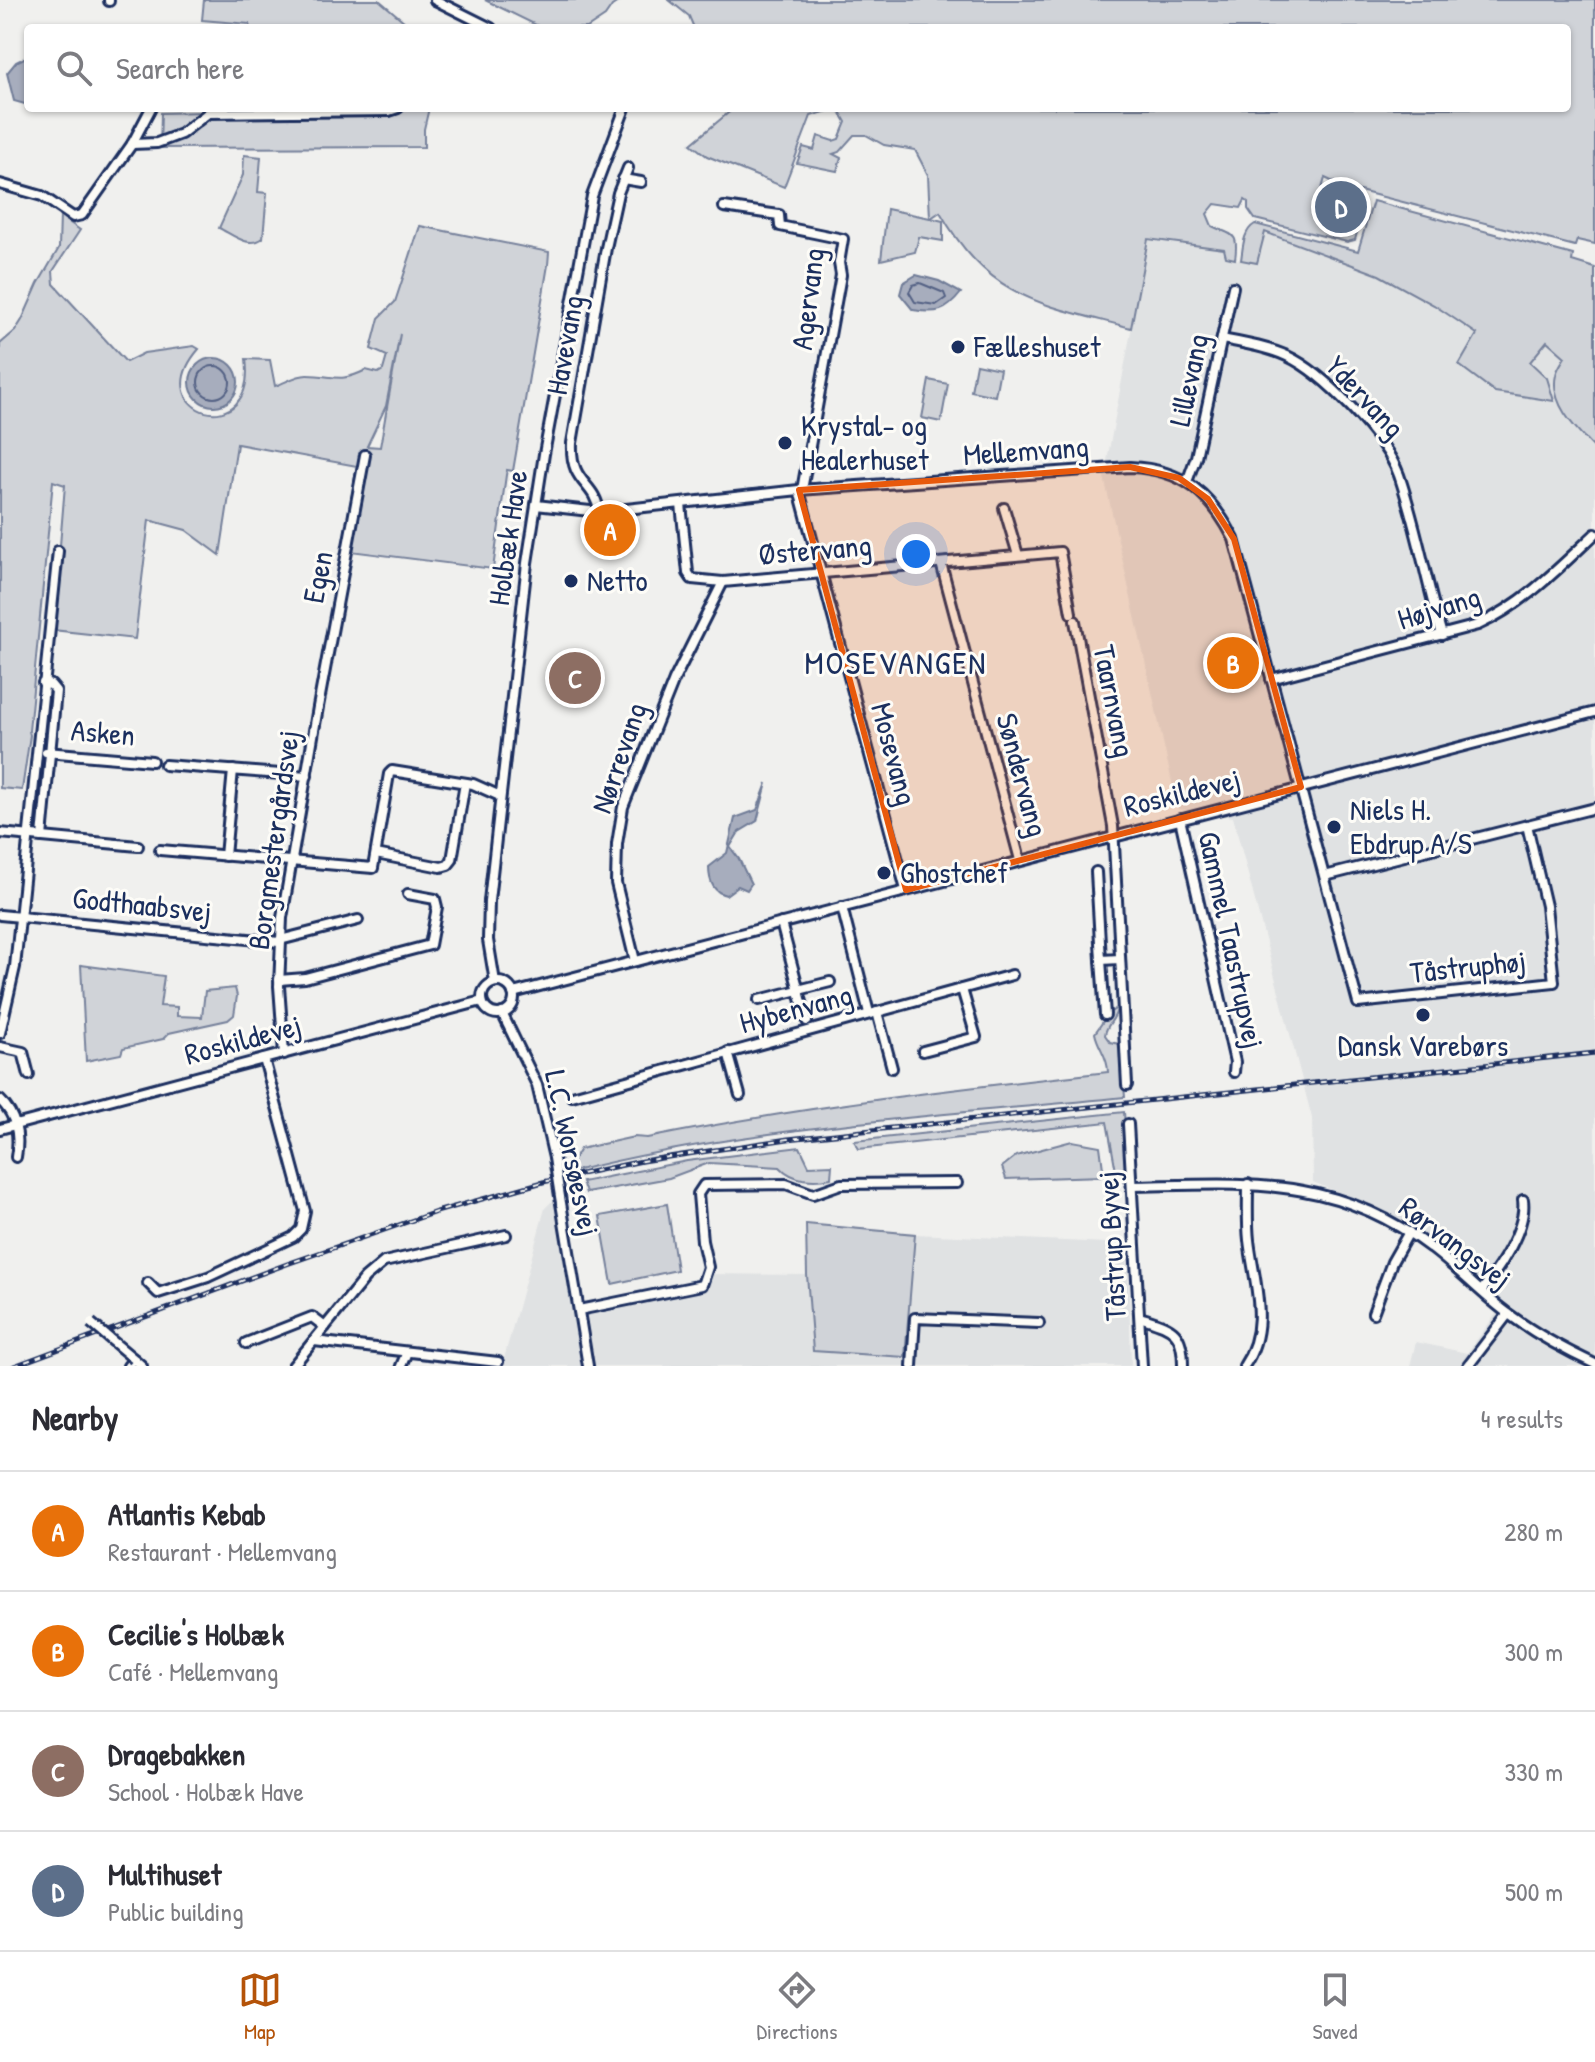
<!DOCTYPE html>
<meta charset="utf-8">
<style>
:root{--surface:#fff;--page:#f2f2f3;--text:#2b2b33;--muted:#7c7c81;--line:#e1e1e2;--accent:#b45309}
body{margin:0;font-family:"Patrick Hand",sans-serif;background:var(--page);color:var(--text)}
.you{position:absolute;left:916px;top:554px;width:28px;height:28px;margin:-20px;border:6px solid #fff;border-radius:50%;background:#1a73e8;box-shadow:0 0 0 12px #1a73e833}
.badge{display:grid;place-items:center;width:52px;height:52px;border-radius:50%;background:var(--accent);color:#fff;font-size:26px;font-weight:700}
.pin{position:absolute;translate:-50% -50%;border:4px solid #fff;box-shadow:0 2px 8px #0006}
.list{margin:0;padding:0;list-style:none}
h2{display:flex;justify-content:space-between;align-items:center;height:104px;margin:0;padding:0 32px;font-size:34px}
h2 small{font-size:26px;font-weight:400;color:var(--muted)}
.list li{display:grid;grid-template-columns:52px 1fr auto;gap:24px;align-items:center;box-sizing:border-box;height:120px;padding:0 32px;border-top:2px solid var(--line)}
.list b{display:block;font-size:30px;white-space:nowrap}
.list p{margin:0;font-size:26px;white-space:nowrap;color:var(--muted)}
.list em{font-size:26px;font-style:normal;color:var(--muted)}
.icon{flex:none;width:44px;height:44px;fill:none;stroke:currentColor;stroke-width:2;stroke-linecap:round;stroke-linejoin:round}
.map{position:relative;flex:none;width:1595px;height:1366px;overflow:hidden}
.search{position:absolute;background:var(--surface);box-shadow:0 2px 6px #0004;left:24px;right:24px;top:24px;height:88px;display:flex;align-items:center;gap:20px;box-sizing:border-box;padding:0 28px;border-radius:8px;color:var(--muted);font-size:30px}
.sheet{height:584px;background:var(--surface)}
nav{display:flex;justify-content:space-around;align-items:center;box-sizing:border-box;height:112px;border-top:2px solid var(--line);background:var(--surface);font-size:22px;color:var(--muted)}
nav a{display:grid;justify-items:center;gap:4px}
nav .on{color:var(--accent)}
.map>svg:first-child{display:block}
</style>
<div class="map">
<svg width="1595" height="1366" viewBox="0 0 1595 1366">
<rect width="100%" height="100%" fill="#f0f0ee"/>
<filter id="ink" filterUnits="userSpaceOnUse"><feTurbulence type="fractalNoise" baseFrequency=".0125" numOctaves="2"/><feDisplacementMap in="SourceGraphic" scale="16" xChannelSelector="R" yChannelSelector="G"/><feConvolveMatrix kernelMatrix="1 2 1 2 8 2 1 2 1" color-interpolation-filters="sRGB"/></filter>
<g filter="url(#ink)">
<g fill="#e0e2e3">
<polygon points="1323,182 1365,197 1359,225 1315,214"/>
<polygon points="1265,232 1379,275 1434,305 1478,334 1495,392 1554,401 1547,378 1530,362 1546,340 1565,357 1572,424 1595,449 1595,1366 1410,1366 1416,1342 1467,1353 1505,1302 1412,1224 1313,1182 1312,1118 1233,817 1178,809 1104,477 1148,239 1224,249 1226,257 1256,263"/>
<polygon points="567,1199 584,1301 591,1304 696,1281 702,1274 807,1275 814,1351 904,1357 915,1234 1128,1244 1131,1366 502,1366 545,1208 551,1202"/>
</g>
<g fill="#d0d3d8" stroke="#76819b" stroke-width="2" fill-rule="evenodd">
<polygon points="204,0 379,0 412,28 250,28 249,24 202,20"/>
<polygon points="485,0 621,0 612,6 605,16 587,28 542,28"/>
<path d="M 669,0 L 1595,0 L 1595,244 L 1577,240 L 1575,246 L 1344,187 L 1325,178 L 1315,214 L 1359,225 L 1355,240 L 1347,242 L 1255,219 L 1248,209 L 1248,202 L 1245,200 L 1241,208 L 1215,204 L 1207,214 L 1212,226 C 1232,236 1239,231 1235,259 L 1226,257 L 1224,249 L 1148,239 L 1131,328 C 1041,304 990,300 940,212 L 931,218 L 943,221 L 943,241 L 919,237 L 915,252 L 881,260 L 887,209 L 930,218 L 928,175 L 915,150 L 884,145 L 866,135 L 854,135 L 839,152 L 833,154 L 841,158 L 837,171 L 797,163 L 803,147 L 814,150 L 818,136 L 833,141 L 839,139 L 846,122 L 838,108 L 811,116 L 784,187 L 707,156 L 691,144 L 734,108 L 1567,108 L 1567,28 L 694,28 L 689,16 Z"/>
<polygon points="246,108 429,108 424,129 424,147 160,148 161,113 245,111"/>
<path d="M 244,155 L 261,157 L 258,192 L 267,193 L 263,238 C 249,249 233,235 219,228 L 243,175 Z"/>
<path d="M 1373,201 L 1573,255 L 1572,261 L 1595,268 L 1595,449 C 1578,431 1549,404 1556,375 C 1557,369 1562,362 1565,357 L 1547,341 L 1530,362 L 1547,378 L 1554,401 L 1495,392 L 1459,365 L 1477,334 L 1434,305 L 1379,275 L 1265,232 L 1257,263 L 1241,260 C 1243,247 1243,231 1255,224 L 1358,251 Z"/>
<path d="M 60,216 L 80,230 L 53,271 L 54,284 L 126,362 L 144,353 L 194,346 L 199,349 C 142,415 258,448 246,359 L 270,360 L 275,386 C 285,383 296,375 307,375 C 335,375 338,384 366,370 L 378,373 L 383,370 L 387,356 L 371,349 L 379,318 L 395,302 L 420,226 L 549,252 L 548,265 L 513,471 L 507,470 L 506,475 L 493,569 L 342,550 L 357,466 L 237,444 L 220,555 L 186,530 L 149,520 L 135,639 L 53,630 L 65,485 L 53,481 L 29,731 L 30,735 L 22,790 L 0,788 L 0,344 L 15,331 L 22,320 L 38,284 L 59,248 ZM 400,334 L 380,447 L 367,446 L 386,406 Z"/>
<polygon points="976,364 1000,369 995,396 971,391"/>
<polygon points="929,380 948,384 941,422 922,418"/>
<polygon points="81,965 164,976 160,1006 177,1007 177,1016 202,1017 205,991 235,988 237,996 234,1015 228,1020 169,1033 163,1039 123,1048 121,1054 86,1061"/>
<path d="M 1117,1008 C 1116,1020 1106,1024 1105,1035 L 1110,1042 L 1120,1044 L 1125,1097 C 940,1116 751,1126 570,1172 L 569,1167 L 580,1149 L 634,1137 L 647,1138 C 800,1107 953,1089 1108,1072 C 1108,1056 1098,1048 1095,1033 L 1109,1013 Z"/>
<polygon points="1124,1112 1129,1181 1118,1182 1107,1122 859,1149 854,1141"/>
<polygon points="1072,1141 1100,1146 1104,1176 1006,1179 1002,1167 1016,1156"/>
<path d="M 800,1147 L 809,1166 L 832,1165 L 831,1178 C 814,1182 793,1181 780,1167 L 709,1163 L 669,1178 L 586,1193 L 582,1182 L 687,1161 Z"/>
<polygon points="667,1204 677,1270 612,1284 600,1216"/>
<polygon points="806,1224 915,1234 905,1357 813,1351 807,1275"/>
</g>
<g fill="#a7adbd" stroke="#6f7b97" stroke-width="2">
<polygon points="28,56 28,105 14,101 7,73 16,62"/>
<path d="M 916,275 L 939,281 L 961,293 C 946,312 937,314 913,310 L 900,294 L 903,283 Z"/>
<circle cx="214" cy="382" r="24"/>
<path d="M 767,783 L 757,821 L 739,832 L 730,847 L 739,859 L 751,884 L 747,890 L 738,886 L 726,895 C 712,892 709,879 709,867 L 727,853 L 735,818 L 757,810 Z"/>
</g>
<g fill="none" stroke-linecap="round" stroke-linejoin="round">
<g stroke="#536184" stroke-width="2">
<polygon points="920,283 944,293 946,298 936,305 915,302 909,292 913,285"/>
<circle cx="214" cy="382" r="16"/>
</g>
<g stroke="#1b2f5e" stroke-width="14">
<g id="minor">
<polyline points="109,0 109,1"/>
<polyline points="435,0 491,28"/>
<polyline points="132,144 157,143 181,134 208,113 389,111 398,108"/>
<polyline points="623,179 641,182"/>
<polyline points="0,184 42,196 73,217 82,215 132,144 151,108"/>
<polyline points="724,207 779,215 780,226 843,239 839,263 841,275 802,490"/>
<path d="M 1222,339 C 1243,343 1267,347 1287,356 C 1324,373 1385,437 1399,475 C 1417,527 1426,582 1442,635"/>
<polyline points="1187,482 1196,457 1233,287"/>
<polyline points="799,490 906,890"/>
<polyline points="681,504 688,573 692,579 723,582 1060,552 1071,613"/>
<path d="M 536,505 L 599,512 L 799,490 L 1130,467 C 1183,469 1211,494 1234,539 L 1358,1003 L 1554,982 L 1546,906 L 1527,825"/>
<polyline points="1004,508 1018,555"/>
<path d="M 599,512 C 595,481 570,485 572,443 L 606,248 L 618,193 L 628,168"/>
<polyline points="941,563 1020,860"/>
<polyline points="1075,621 1113,826 1127,1085"/>
<path d="M 1271,679 L 1478,625 C 1524,604 1559,568 1595,534"/>
<polyline points="46,752 152,761"/>
<polyline points="165,765 307,776"/>
<polyline points="1180,819 1235,1062 1234,1072"/>
<polyline points="0,833 138,846"/>
<polyline points="42,837 56,691 51,685 43,683"/>
<polyline points="160,850 373,868 389,774 392,771 473,784 500,796"/>
<polyline points="376,854 441,867 448,865 452,860 465,783"/>
<polyline points="225,856 233,770"/>
<polyline points="1096,872 1101,960 1120,959"/>
<polyline points="1325,876 1595,808"/>
<polyline points="842,907 869,1013"/>
<polyline points="0,915 279,942"/>
<polyline points="781,923 807,1021"/>
<polyline points="280,940 358,920"/>
<polyline points="1101,960 1105,1015"/>
<polyline points="635,961 616,883 617,844 623,807 674,680 723,582"/>
<polyline points="279,980 305,978 430,945 437,907 435,899 408,894"/>
<polyline points="495,982 488,940 489,901 527,563 544,454 592,196 625,108"/>
<circle cx="498" cy="998" r="16"/>
<polyline points="513,993 1595,712"/>
<polyline points="759,1000 830,982"/>
<polyline points="877,1012 892,1068"/>
<polyline points="502,1013 537,1085 554,1158"/>
<polyline points="0,1033 15,967 58,551"/>
<polyline points="0,1047 23,1052 29,1075"/>
<polyline points="923,1051 976,1037 962,989"/>
<polyline points="728,1052 740,1095"/>
<polyline points="284,1054 279,986 282,918 318,707 365,455"/>
<polyline points="572,1096 1012,975"/>
<path d="M 0,1100 C 16,1115 20,1136 16,1157"/>
<polyline points="1128,1124 1142,1366"/>
<polyline points="0,1129 482,1001"/>
<path d="M 1132,1186 C 1246,1184 1334,1174 1431,1248 C 1459,1269 1482,1295 1510,1315 C 1537,1335 1565,1350 1595,1364"/>
<polyline points="561,1203 588,1366"/>
<polyline points="148,1283 158,1293 208,1277 293,1237 301,1229 305,1211 264,1059"/>
<path d="M 1482,1290 C 1499,1269 1527,1228 1523,1200"/>
<polyline points="579,1310 702,1285 708,1267 702,1241 698,1194 704,1185 786,1184 813,1194 841,1184 957,1183"/>
<polyline points="1373,1313 1392,1262 1409,1232"/>
<path d="M 1140,1317 C 1172,1328 1183,1329 1183,1366"/>
<polyline points="314,1341 498,1362"/>
<polyline points="246,1343 312,1317 325,1327"/>
<polyline points="128,1366 134,1359 142,1366"/>
<polyline points="293,1366 365,1278 384,1262 506,1235"/>
<polyline points="401,1366 407,1352"/>
<polyline points="912,1366 915,1318 1039,1323"/>
<path d="M 1244,1366 C 1271,1326 1254,1284 1249,1240 C 1247,1222 1248,1203 1248,1184"/>
<polyline points="1468,1366 1508,1314"/>
</g>
</g>
<use href="#minor" stroke="#fdfcf7" stroke-width="8"/>
<g stroke="#1b2f5e" stroke-width="5">
<polyline id="rail" points="14,1366 287,1264 436,1212 543,1182 642,1161 788,1139 1595,1053"/>
</g>
<use href="#rail" stroke="#fdfcf7" stroke-width="2" stroke-dasharray="6" stroke-linecap="butt"/>
<g stroke="#1b2f5e" stroke-width="14" stroke-linecap="butt">
<g id="minor-bridge">
<polyline points="554,1158 561,1203"/>
<polyline points="91,1323 134,1359"/>
</g>
</g>
<use href="#minor-bridge" stroke="#fdfcf7" stroke-width="8"/>
</g>
</g>
<path fill="#e8590c" fill-opacity="0.2" stroke="#e8590c" stroke-width="6" stroke-linejoin="round" d="M 1130,467 L 1179,478 L 1208,499 L 1234,539 L 1301,787 L 906,890 L 799,490 Z"/>
<g fill="#1b2f5e" stroke="#fdfcf7" stroke-width="3">
<circle cx="958" cy="347" r="8"/>
<circle cx="785" cy="443" r="8"/>
<circle cx="571" cy="581" r="8"/>
<circle cx="1334" cy="827" r="8"/>
<circle cx="884" cy="873" r="8"/>
<circle cx="1423" cy="1015" r="8"/>
</g>
<g text-anchor="middle" stroke-width="6" stroke-linejoin="round" paint-order="stroke">
<g font-size="30" fill="#1b2f5e" stroke="#fdfcf7">
<text transform="translate(808 299) rotate(-83)" y="10">Agervang</text>
<text transform="translate(565 345) rotate(-80)" y="10">Havevang</text>
<text transform="translate(1189 380) rotate(-78)" y="10">Lillevang</text>
<text transform="translate(1365 397) rotate(47)" y="10">Ydervang</text>
<text transform="translate(1026 451) rotate(-4)" y="10">Mellemvang</text>
<text transform="translate(508 538) rotate(-82)" y="10">Holbæk Have</text>
<text transform="translate(815 550) rotate(-5)" y="10">Østervang</text>
<text transform="translate(318 577) rotate(-79)" y="10">Egen</text>
<text transform="translate(1439 608) rotate(-17)" y="10">Højvang</text>
<text transform="translate(1114 701) rotate(79)" y="10">Taarnvang</text>
<text transform="translate(103 733) rotate(5)" y="10">Asken</text>
<text transform="translate(894 754) rotate(75)" y="10">Mosevang</text>
<text transform="translate(619 758) rotate(-71)" y="10">Nørrevang</text>
<text transform="translate(1022 775) rotate(75)" y="10">Søndervang</text>
<text transform="translate(1182 793) rotate(-14)" y="10">Roskildevej</text>
<text transform="translate(274 840) rotate(-82)" y="10">Borgmestergårdsvej</text>
<text transform="translate(142 905) rotate(6)" y="10">Godthaabsvej</text>
<text transform="translate(1231 940) rotate(78)" y="10">Gammel Taastrupvej</text>
<text transform="translate(1468 967) rotate(-6)" y="10">Tåstruphøj</text>
<text transform="translate(796 1009) rotate(-15)" y="10">Hybenvang</text>
<text transform="translate(243 1040) rotate(-15)" y="10">Roskildevej</text>
<text transform="translate(572 1153) rotate(78)" y="10">L.C. Worsøesvej</text>
<text transform="translate(1455 1243) rotate(37)" y="10">Rørvangsvej</text>
<text transform="translate(1112 1246) rotate(-93)" y="10">Tåstrup Byvej</text>
</g>
<g font-size="30" fill="#1b2f5e" stroke="#fdfcf7" text-anchor="start">
<text x="974" y="357">Fælleshuset</text>
<text x="801" y="436">Krystal- og<tspan x="801" dy="34">Healerhuset</tspan></text>
<text x="587" y="591">Netto</text>
<text x="1350" y="820">Niels H.<tspan x="1350" dy="34">Ebdrup A/S</tspan></text>
<text x="900" y="883">Ghostchef</text>
<text x="1423" y="1056" text-anchor="middle">Dansk Varebørs</text>
</g>
<g font-size="32" letter-spacing="2" fill="#1b2f5e" stroke="#fdfcf7">
<text x="896" y="674">MOSEVANGEN</text>
</g>
</g>
</svg>
<div class="you"></div>
<div class="pin badge" style="left:610px;top:530px;background:#e8710a">A</div>
<div class="pin badge" style="left:1233px;top:663px;background:#e8710a">B</div>
<div class="pin badge" style="left:575px;top:678px;background:#8d6e63">C</div>
<div class="pin badge" style="left:1341px;top:207px;background:#5c6f8a">D</div>
<div class="search"><svg class="icon" aria-label="search" viewBox="0 0 24 24"><circle cx="10" cy="10" r="6"/><path d="M15 15l6 6"/></svg>Search here</div>
</div>
<section class="sheet">
<h2>Nearby<small>4 results</small></h2>
<ul class="list">
<li><span class="badge" style="background:#e8710a">A</span><div><b>Atlantis Kebab</b><p>Restaurant · Mellemvang</p></div><em>280 m</em></li>
<li><span class="badge" style="background:#e8710a">B</span><div><b>Cecilie's Holbæk</b><p>Café · Mellemvang</p></div><em>300 m</em></li>
<li><span class="badge" style="background:#8d6e63">C</span><div><b>Dragebakken</b><p>School · Holbæk Have</p></div><em>330 m</em></li>
<li><span class="badge" style="background:#5c6f8a">D</span><div><b>Multihuset</b><p>Public building</p></div><em>500 m</em></li>
</ul>
</section>
<nav>
<a class="on"><svg class="icon" aria-label="map" viewBox="0 0 24 24"><path d="M3 6l6-2 6 2 6-2v14l-6 2-6-2-6 2zM9 4v14M15 6v14"/></svg>Map</a>
<a><svg class="icon" aria-label="directions" viewBox="0 0 24 24"><path d="M12 3l9 9-9 9-9-9zM9 14v-3h6M13 9l2 2-2 2"/></svg>Directions</a>
<a><svg class="icon" aria-label="saved" viewBox="0 0 24 24"><path d="M7 4h10v16l-5-4-5 4z"/></svg>Saved</a>
</nav>
